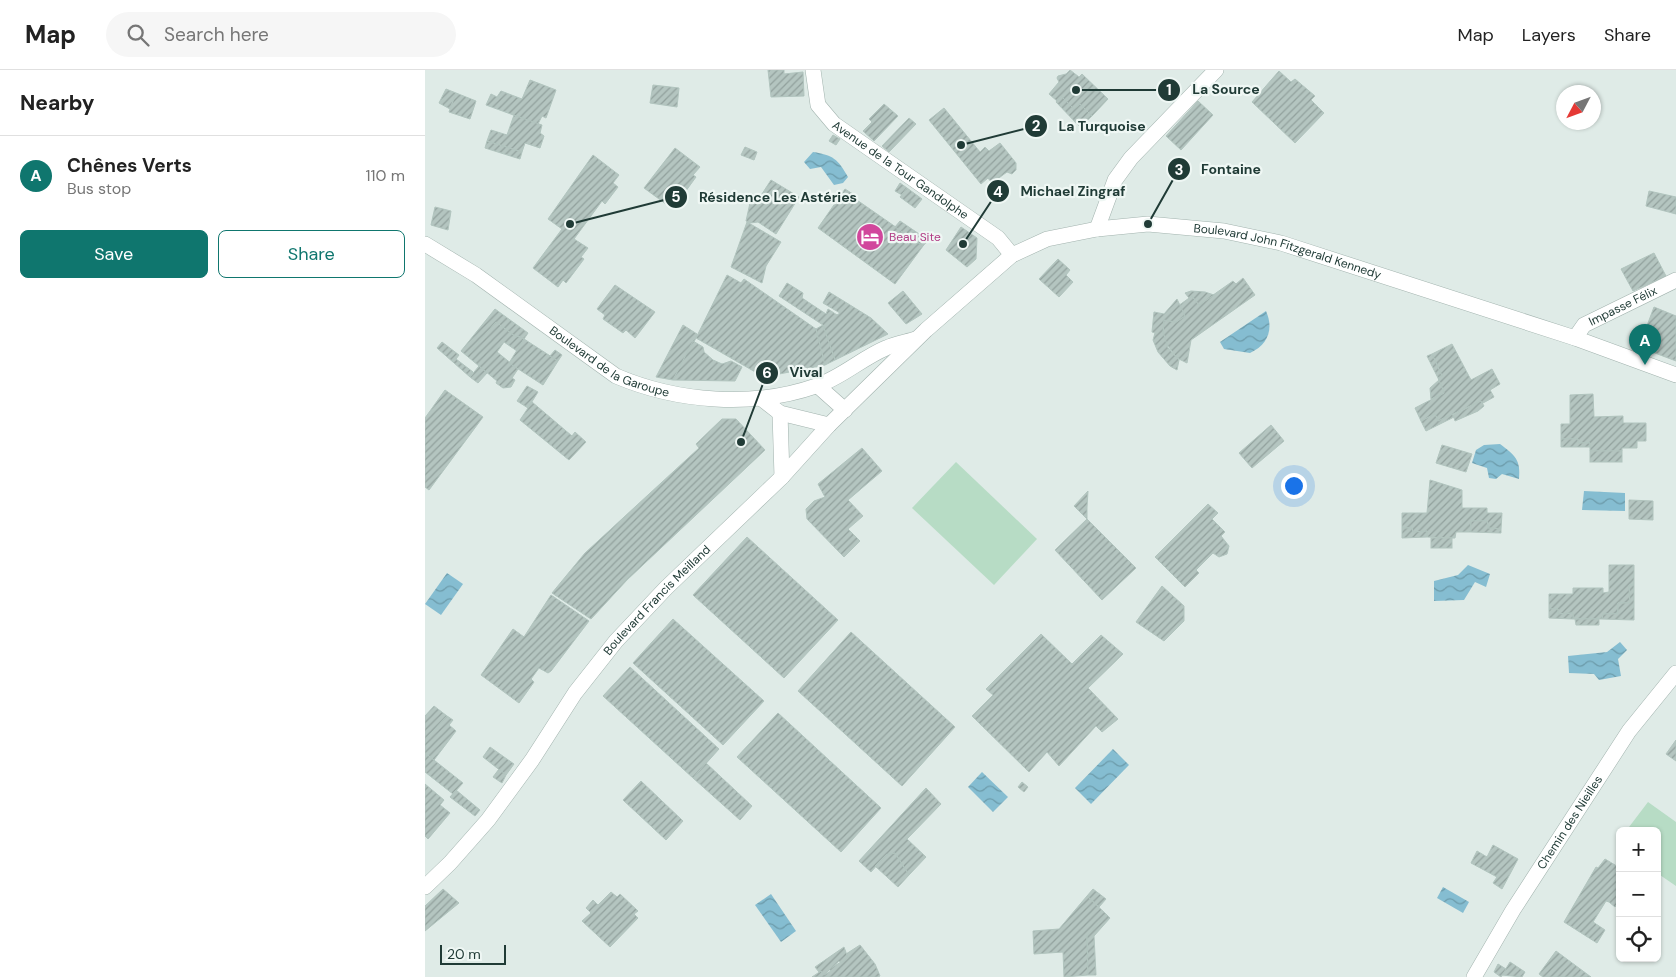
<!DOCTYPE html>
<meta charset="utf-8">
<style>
:root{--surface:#fff;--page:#f6f6f6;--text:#222;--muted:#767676;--line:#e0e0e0;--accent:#0f766e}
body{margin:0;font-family:"DM Sans",sans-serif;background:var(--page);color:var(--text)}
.controls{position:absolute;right:15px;bottom:15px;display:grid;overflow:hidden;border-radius:8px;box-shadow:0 1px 4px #0004}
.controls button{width:45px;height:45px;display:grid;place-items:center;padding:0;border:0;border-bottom:1px solid var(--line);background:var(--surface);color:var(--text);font:25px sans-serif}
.compass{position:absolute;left:1131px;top:15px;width:45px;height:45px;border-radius:50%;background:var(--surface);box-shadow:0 1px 4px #0004;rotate:229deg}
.scale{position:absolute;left:15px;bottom:12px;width:66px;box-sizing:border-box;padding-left:5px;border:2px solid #203b36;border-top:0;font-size:14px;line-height:18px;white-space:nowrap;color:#203b36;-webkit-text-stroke:4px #eff7f4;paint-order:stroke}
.you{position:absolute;left:868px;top:415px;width:18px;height:18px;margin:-12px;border:4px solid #fff;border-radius:50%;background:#1a73e8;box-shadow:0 0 0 8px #1a73e833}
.badge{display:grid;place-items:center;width:32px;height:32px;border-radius:50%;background:var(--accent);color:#fff;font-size:16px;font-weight:700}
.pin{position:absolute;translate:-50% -41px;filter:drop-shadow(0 1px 2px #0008)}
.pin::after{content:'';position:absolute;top:26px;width:18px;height:15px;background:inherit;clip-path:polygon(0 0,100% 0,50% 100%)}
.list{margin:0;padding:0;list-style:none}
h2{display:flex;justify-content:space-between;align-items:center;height:65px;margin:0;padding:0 20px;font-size:21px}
h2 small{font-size:16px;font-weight:400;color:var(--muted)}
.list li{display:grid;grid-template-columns:32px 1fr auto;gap:15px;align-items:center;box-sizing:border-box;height:80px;padding:0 20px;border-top:1px solid var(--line)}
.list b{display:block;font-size:19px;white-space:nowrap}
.list p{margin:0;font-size:16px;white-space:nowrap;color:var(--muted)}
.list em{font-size:16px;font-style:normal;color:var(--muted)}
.actions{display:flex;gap:10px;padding:15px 20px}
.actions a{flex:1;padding:11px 0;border:1px solid var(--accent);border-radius:8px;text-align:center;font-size:18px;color:var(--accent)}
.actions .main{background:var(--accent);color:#fff}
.icon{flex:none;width:28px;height:28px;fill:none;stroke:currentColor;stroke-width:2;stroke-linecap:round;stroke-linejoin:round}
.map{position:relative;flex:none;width:1251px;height:907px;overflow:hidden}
header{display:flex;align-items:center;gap:30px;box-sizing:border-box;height:70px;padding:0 25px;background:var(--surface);border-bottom:1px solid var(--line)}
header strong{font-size:24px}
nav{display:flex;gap:28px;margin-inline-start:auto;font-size:18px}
.search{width:350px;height:45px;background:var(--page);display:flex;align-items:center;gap:12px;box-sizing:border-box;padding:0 18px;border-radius:28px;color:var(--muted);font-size:19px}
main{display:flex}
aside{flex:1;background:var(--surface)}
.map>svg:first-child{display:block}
</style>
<header>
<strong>Map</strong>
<div class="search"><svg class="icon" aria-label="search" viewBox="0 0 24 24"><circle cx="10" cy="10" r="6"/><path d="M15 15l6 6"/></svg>Search here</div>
<nav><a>Map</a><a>Layers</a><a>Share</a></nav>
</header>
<main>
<aside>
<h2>Nearby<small></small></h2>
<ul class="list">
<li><span class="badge">A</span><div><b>Chênes Verts</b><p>Bus stop</p></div><em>110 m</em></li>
</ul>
<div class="actions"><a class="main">Save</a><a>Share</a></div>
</aside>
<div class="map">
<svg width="1251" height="907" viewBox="0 0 1251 907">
<defs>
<pattern id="water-waves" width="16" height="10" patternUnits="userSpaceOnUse" patternTransform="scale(1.25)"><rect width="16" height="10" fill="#85bdd1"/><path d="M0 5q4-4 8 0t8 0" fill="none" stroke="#6c9baa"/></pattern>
<pattern id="building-hatch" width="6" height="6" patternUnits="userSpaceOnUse" patternTransform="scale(1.25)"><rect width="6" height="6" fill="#b4c5c0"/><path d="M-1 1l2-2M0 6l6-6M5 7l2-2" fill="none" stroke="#92a19d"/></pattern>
</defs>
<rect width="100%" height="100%" fill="#dfebe7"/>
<g fill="#b7dcc5">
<polygon points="531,392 612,469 569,515 487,438"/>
<polygon points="1223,732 1251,752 1251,816 1232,803 1232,761 1201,761"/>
</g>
<g fill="url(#water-waves)">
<path d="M 388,82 C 408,85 413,89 423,107 L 418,113 L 409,115 L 396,97 L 385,99 L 379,92 Z"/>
<path d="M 841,241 C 849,259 843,275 825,283 L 799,279 L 795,272 Z"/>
<path d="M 1075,374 C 1090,385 1096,390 1094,409 L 1077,404 L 1071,409 L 1064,408 L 1062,398 L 1047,393 L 1051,380 L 1059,375 Z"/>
<polygon points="1159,421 1200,423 1200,441 1157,440"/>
<polygon points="1043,495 1065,504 1061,517 1050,512 1039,530 1009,531 1009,511 1033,505"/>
<polygon points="22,503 38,514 16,545 0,534"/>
<polygon points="1195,572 1202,580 1193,589 1196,606 1174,610 1169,604 1144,603 1143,586 1182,582"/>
<polygon points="688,679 704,695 666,734 650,718"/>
<polygon points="557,702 583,727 568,742 543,717"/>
<polygon points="1018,817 1044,832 1038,843 1012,828"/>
<polygon points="346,824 371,861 356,872 330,835"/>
</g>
<g fill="url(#building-hatch)" stroke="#b1c4be">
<polygon points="343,0 359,0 359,4 378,2 379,26 346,27"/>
<polygon points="645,0 654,7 657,4 683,29 667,46 655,34 649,39 636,26 632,31 624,24 634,12 632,8 633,6 641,4"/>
<polygon points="854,1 866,12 870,9 890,26 886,30 899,43 870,73 827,32"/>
<polygon points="105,10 131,20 121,48 117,46 113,54 61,35 66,24 72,27 76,21 97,29"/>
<polygon points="228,15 254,18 252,37 225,33"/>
<polygon points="21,19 31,23 25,39 14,33"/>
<polygon points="31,23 51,31 45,49 24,42"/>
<polygon points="636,26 649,39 655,34 667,46 655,57 631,32"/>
<polygon points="773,31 788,45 756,80 741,66"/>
<polygon points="459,34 473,46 449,71 438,61 447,52 444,49"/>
<polygon points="519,38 555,82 560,77 564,81 575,73 591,93 591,100 587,104 582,102 567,113 563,108 556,114 504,50"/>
<polygon points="89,45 117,55 115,63 119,66 115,78 100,73 97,82 62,71 66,60 82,65"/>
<polygon points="484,48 491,54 464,82 457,76"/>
<polygon points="408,65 415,69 411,75 404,71"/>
<polygon points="62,71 97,82 95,89 60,78"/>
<polygon points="320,77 332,82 329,90 316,85"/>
<polygon points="250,78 275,97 268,105 271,107 255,129 252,127 245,137 219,118"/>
<polygon points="168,85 194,105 188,113 193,117 180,134 177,131 149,169 163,178 156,187 159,189 141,213 138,210 133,217 108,198 137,159 123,149"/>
<polygon points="346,110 374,127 351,164 333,152 325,153 321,151 327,124 335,127"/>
<polygon points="475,113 482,118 477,125 470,121"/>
<polygon points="482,118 497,129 490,138 475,127"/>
<polygon points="420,119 431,126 429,128 498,176 470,214 393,158"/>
<polygon points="1224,121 1251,127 1251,144 1221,136"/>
<polygon points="10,137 26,141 23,160 6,155"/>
<polygon points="475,151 503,170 498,176 470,157"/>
<polygon points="322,152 356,172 341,196 337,213 306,197"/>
<polygon points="536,157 552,168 551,189 542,197 521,180"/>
<polygon points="1229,183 1241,206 1208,221 1196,199"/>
<polygon points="633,189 645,200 641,205 648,212 634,227 614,209"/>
<polygon points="302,205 316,213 319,209 391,259 400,295 339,307 271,268"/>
<polygon points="818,208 830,225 766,270 762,293 752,288 740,272 738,262 739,250 751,252 760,246 753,236 767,226 774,235 808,211 811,214"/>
<polygon points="362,213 378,223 377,228 401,244 403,239 412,245 415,243 398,233 404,222 446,248 463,264 410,290 398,255 354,226"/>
<polygon points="190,215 230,242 210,268 201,260 198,263 178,249 180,245 172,239"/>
<polygon points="478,221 497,244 481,254 463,233"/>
<polygon points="766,221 780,222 789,225 774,235 767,226 764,228 760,223"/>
<polygon points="752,229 760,246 751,252 739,250 738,262 743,278 754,290 752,300 745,296 733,282 728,270 730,263 727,262 729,242 739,244"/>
<polygon points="1229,237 1251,246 1251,291 1214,277"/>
<polygon points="70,239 103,263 99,269 93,266 91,267 71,252 42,286 36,281"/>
<polygon points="71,252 91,267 93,266 99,269 92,281 79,272 72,282 93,299 87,308 90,310 86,317 78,318 71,313 72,311 42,286"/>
<polygon points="258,255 272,264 271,268 248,310 231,307"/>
<polygon points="398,255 410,290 400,295 391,259"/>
<polygon points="99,269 133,291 118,315 84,293"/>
<polygon points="268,271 278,277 279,282 288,290 297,294 306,291 317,297 310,311 248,310"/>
<polygon points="17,272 34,285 31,289 48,302 45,307 12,278"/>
<polygon points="1027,274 1046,310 1067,299 1075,314 1065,320 1069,327 1058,333 1056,331 1013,351 1010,344 996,351 990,338 1019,323 1013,308 1017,306 1007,284"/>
<polygon points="130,280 137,285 133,291 125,286"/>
<polygon points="1007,284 1017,306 1013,308 1002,286"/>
<polygon points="54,296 62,303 53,313 45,307"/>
<polygon points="1014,310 1019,323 1006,329 1005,318"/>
<polygon points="102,316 113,322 103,338 92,331"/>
<polygon points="20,320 58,347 4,420 0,417 0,348"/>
<polygon points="1168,324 1169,347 1198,346 1198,353 1221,353 1221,371 1212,371 1212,378 1197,378 1197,381 1165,381 1165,373 1153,373 1153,369 1136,369 1136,354 1145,354 1145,325"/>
<polygon points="1056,331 1059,336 1053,341 1030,351 1028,345"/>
<polygon points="107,332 147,366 150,362 161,372 144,390 95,350"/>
<polygon points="1010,344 1013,351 1027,344 1029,347 1001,361 996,351"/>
<polygon points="297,349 311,349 340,380 202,510 166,549 127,523 160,483 274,378 271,374"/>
<polygon points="846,355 859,371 827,398 814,383"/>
<polygon points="1136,369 1153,369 1153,373 1165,373 1165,377 1136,377"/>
<polygon points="1017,375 1047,384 1041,402 1011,393"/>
<polygon points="437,378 457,401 423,430 438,446 423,459 435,471 419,487 382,449 381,439 389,431 400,427 393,414"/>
<rect x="1165" y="381" width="32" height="11"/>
<polygon points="1005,410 1037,420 1037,438 1062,438 1062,443 1077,443 1076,459 1063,458 1062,451 1046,451 1046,462 1031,462 1030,468 1027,468 1002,467 1002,461 988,462 987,458 977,458 977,443 1002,443"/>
<polygon points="663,421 662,437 662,449 649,436"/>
<polygon points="1204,430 1228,431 1228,450 1204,449"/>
<polygon points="783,434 793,443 787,449 800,462 796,466 804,476 802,484 794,487 788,483 771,500 774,503 760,517 730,487"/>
<polygon points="662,449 711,498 677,530 630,480"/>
<polygon points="1046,451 1062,451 1063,458 1076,459 1076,463 1046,462"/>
<polygon points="977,458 987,458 988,462 1002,461 1002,467 977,468"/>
<polygon points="322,467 413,550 359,608 268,525"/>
<rect x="1006" y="468" width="21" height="10"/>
<polygon points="1184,495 1209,495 1209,515 1204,515 1205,533 1193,533 1193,544 1178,544 1177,549 1148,549 1148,543 1133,544 1133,539 1124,539 1124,524 1148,524 1148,518 1178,518 1178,523 1184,522"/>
<polygon points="1204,515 1209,515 1209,550 1177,549 1178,544 1193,544 1193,533 1205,533"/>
<polygon points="737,516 759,536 759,551 739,571 711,552"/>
<polygon points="126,525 164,551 126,601 123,603 114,598 106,609 109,612 94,633 56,605 88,559 99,567"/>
<polygon points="1124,539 1133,539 1133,544 1148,543 1148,549 1124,548"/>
<polygon points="248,549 339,631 298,675 208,593"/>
<polygon points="1150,549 1174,549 1174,555 1151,555"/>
<polygon points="426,562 530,657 477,716 373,621"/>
<polygon points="616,564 647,594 676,565 698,584 663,618 693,649 677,662 671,656 634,696 622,682 604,702 547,646 568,625 561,619"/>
<polygon points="205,597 294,679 268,708 178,626"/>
<polygon points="9,636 22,646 0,670 0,646"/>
<polygon points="353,643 456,738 416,782 312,687"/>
<polygon points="22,646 28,650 24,655 31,661 9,690 0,683 0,670"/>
<polygon points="1251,670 1251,691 1241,684"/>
<polygon points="65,677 89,694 81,705 58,687"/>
<polygon points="0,683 38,713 28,724 0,702"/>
<polygon points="281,693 327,736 315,750 268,708"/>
<polygon points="74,699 81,705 77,713 68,707"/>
<polygon points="216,711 258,751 241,770 198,730"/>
<polygon points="597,712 603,717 599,722 593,717"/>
<polygon points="0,714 19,730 15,735 25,743 3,769 0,766"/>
<polygon points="501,718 516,734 482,769 501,787 484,805 470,783 461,785 446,802 434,791"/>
<polygon points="31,720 55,740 50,746 25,727"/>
<polygon points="1068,775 1093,789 1077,819 1068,813 1072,807 1046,793 1052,781 1062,787"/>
<polygon points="470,783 484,805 473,817 450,796 461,785"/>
<polygon points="1180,789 1195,798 1195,815 1184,832 1181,831 1168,852 1180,860 1172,873 1139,852 1171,797 1173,798"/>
<polygon points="1195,815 1195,829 1190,837 1184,832"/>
<polygon points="18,819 34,833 0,861 0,836"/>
<polygon points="668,819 681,829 674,837 662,826"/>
<polygon points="186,822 192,827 195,824 213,841 209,844 213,848 185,877 157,851 166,843 161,838 168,830 173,835"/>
<polygon points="662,826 681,844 662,866 663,905 639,907 638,882 609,884 608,861 634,859"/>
<polygon points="681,844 685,848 669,866 671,905 663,905 662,866"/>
<polygon points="435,875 450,894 455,906 453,907 387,907 396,901 399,905 406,901 404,899 423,888 421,884"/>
<polygon points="419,877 423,888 416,893 414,891 399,905 396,901 394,902 390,897"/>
<polygon points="1131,881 1166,907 1118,907 1114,904"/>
<polygon points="1085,892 1100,902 1097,907 1077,905"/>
<polygon points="1073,894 1081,899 1076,907 1069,902"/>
</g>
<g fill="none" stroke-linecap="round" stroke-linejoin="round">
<g stroke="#a2b3ae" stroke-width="16">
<g id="minor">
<path id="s1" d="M 388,0 L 393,35 L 409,54 L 573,168 L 587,185"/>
<polyline points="672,159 690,110 706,88 791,0"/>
<path id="s2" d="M 0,174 L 51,205 L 191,306 C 252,332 328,338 391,316 C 416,308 437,288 461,278 C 470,274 481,272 491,269"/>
<path id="s3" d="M 1150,268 L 1159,255 L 1251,210"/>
<polyline points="393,316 420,340"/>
<polyline points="337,329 355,343 404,355"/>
<polyline points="355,343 357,407"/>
<path id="s4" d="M 0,817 L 25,793 L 63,750 L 107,690 L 150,623 L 191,571 L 241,518 L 357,407 L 404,355 L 501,260 L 587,185 L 622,169 L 672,159 L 723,154 L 799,161 L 856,173 L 1150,268 L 1251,305"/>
<path id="s5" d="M 1049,907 L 1088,840 L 1204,661 L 1251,603"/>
</g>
</g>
<use href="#minor" stroke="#fff" stroke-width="15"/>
</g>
<defs>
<g id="hotel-disc" transform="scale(1.4375)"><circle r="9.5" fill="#d1479c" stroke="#eff7f4"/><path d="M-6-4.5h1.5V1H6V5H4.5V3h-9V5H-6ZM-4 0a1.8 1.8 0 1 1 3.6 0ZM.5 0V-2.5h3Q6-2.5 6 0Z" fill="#fff"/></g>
</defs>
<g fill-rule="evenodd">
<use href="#hotel-disc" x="445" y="167"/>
</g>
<g text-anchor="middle" stroke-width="4.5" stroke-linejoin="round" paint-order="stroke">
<g font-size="12" fill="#203b36" stroke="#eff7f4">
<text dy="4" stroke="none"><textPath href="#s1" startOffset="141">Avenue de la Tour Gandolphe</textPath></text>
<text dy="4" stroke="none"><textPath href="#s4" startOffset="1149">Boulevard John Fitzgerald Kennedy</textPath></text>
<text dy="4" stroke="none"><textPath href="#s3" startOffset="59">Impasse Félix</textPath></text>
<text dy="4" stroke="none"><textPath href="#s2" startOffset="220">Boulevard de la Garoupe</textPath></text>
<text dy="4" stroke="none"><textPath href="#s4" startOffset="370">Boulevard Francis Meilland</textPath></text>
<text dy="4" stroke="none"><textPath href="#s5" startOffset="182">Chemin des Nieilles</textPath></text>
</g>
<g font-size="12" fill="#b23c85" stroke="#eff7f4" text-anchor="start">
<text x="464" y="171">Beau Site</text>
</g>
</g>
<path fill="none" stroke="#203b36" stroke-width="2" d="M651 20L744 20M536 75L611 56M723 154L754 99M538 174L573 121M145 154L251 127M316 372L342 303"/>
<g fill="#203b36" stroke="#eff7f4" stroke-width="2">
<circle cx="651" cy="20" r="5"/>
<circle cx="536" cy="75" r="5"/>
<circle cx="723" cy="154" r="5"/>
<circle cx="538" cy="174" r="5"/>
<circle cx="145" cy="154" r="5"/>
<circle cx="316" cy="372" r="5"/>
<circle cx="744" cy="20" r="12"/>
<circle cx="611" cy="56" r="12"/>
<circle cx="754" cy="99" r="12"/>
<circle cx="573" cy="121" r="12"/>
<circle cx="251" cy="127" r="12"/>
<circle cx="342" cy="303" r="12"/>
</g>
<g font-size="15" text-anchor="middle" font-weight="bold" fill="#fff">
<text x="744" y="25">1</text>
<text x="611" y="61">2</text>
<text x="754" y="105">3</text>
<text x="573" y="127">4</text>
<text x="251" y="132">5</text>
<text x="342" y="308">6</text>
</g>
<g font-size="14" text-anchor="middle" font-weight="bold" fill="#203b36" stroke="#eff7f4" stroke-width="4.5" stroke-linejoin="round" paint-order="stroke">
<text x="801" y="24">La Source</text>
<text x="677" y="61">La Turquoise</text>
<text x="806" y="104">Fontaine</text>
<text x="648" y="126">Michael Zingraf</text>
<text x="353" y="132">Résidence Les Astéries</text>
<text x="381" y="307">Vival</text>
</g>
</svg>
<div class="controls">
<button>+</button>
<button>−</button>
<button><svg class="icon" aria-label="locate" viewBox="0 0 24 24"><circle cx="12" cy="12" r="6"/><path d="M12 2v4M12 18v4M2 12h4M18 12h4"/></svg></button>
</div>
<svg class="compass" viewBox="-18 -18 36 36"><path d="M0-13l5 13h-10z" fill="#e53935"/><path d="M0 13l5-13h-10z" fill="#767676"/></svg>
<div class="scale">20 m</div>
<div class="you"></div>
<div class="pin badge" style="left:1220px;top:295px">A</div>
</div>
</main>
